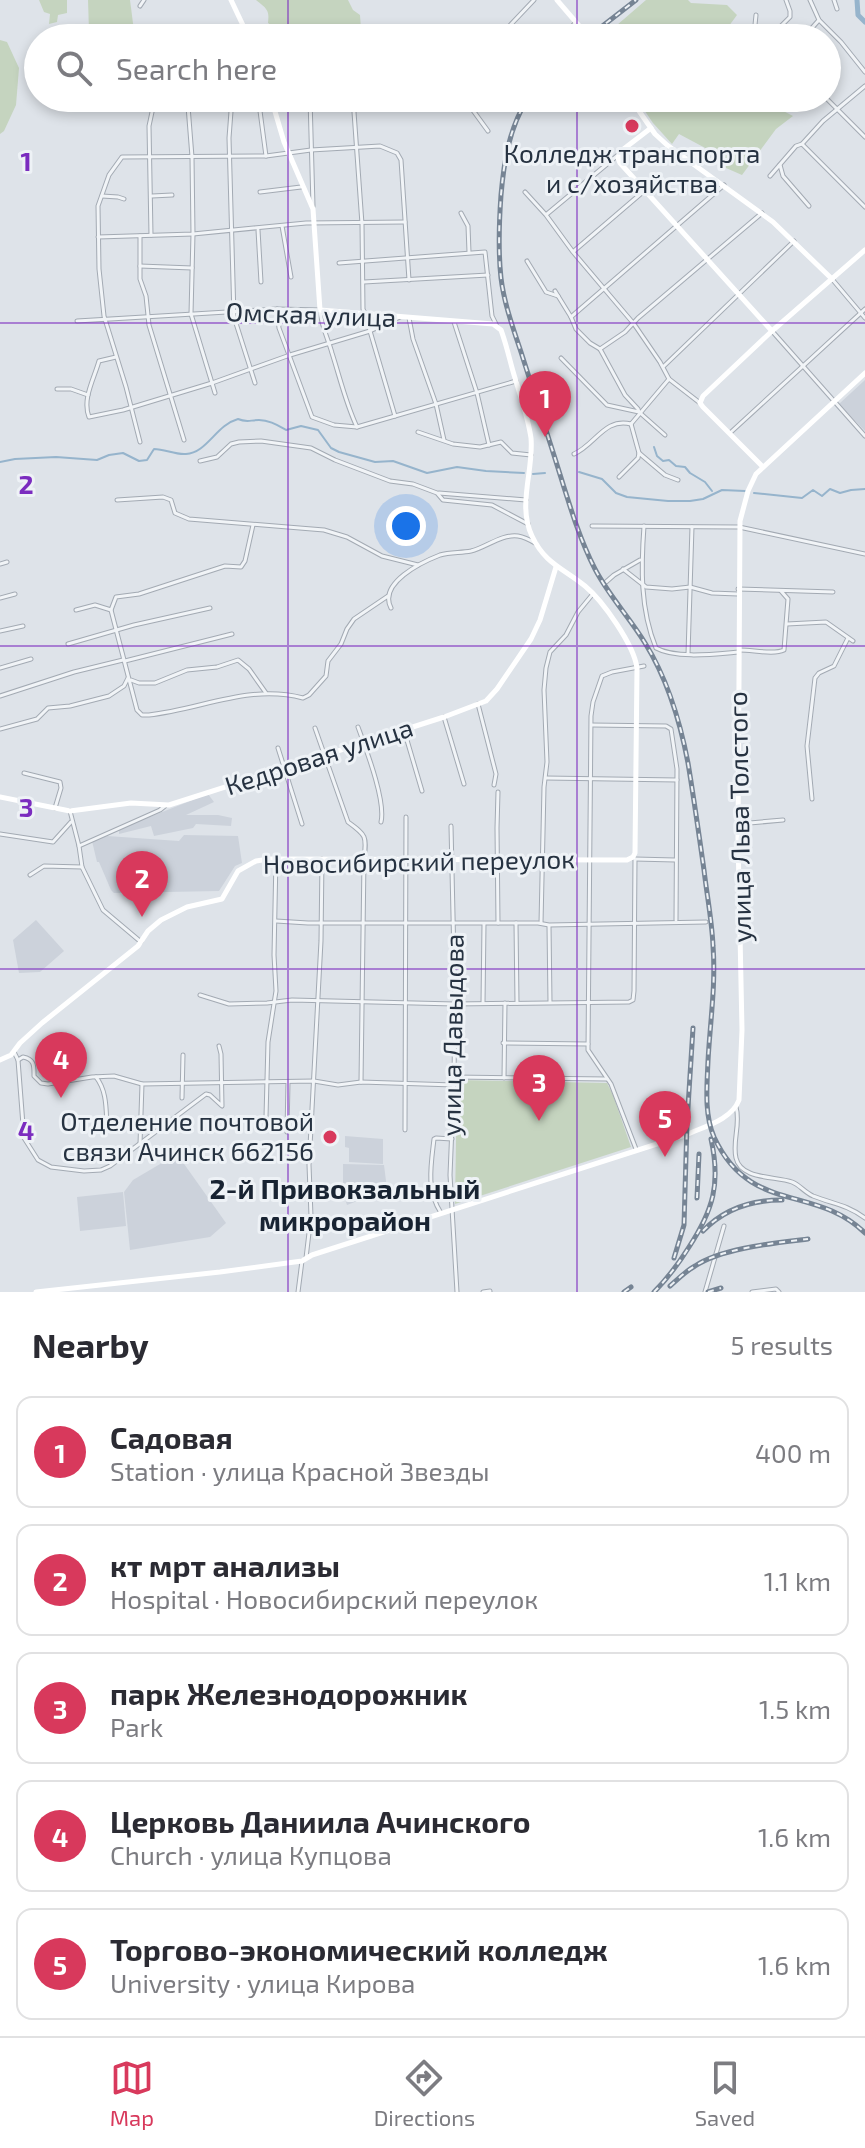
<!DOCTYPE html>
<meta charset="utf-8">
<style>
:root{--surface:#fff;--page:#f2f2f3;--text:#2b2b33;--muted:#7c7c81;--line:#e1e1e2;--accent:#d8395c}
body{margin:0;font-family:"Exo 2",sans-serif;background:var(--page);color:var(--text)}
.you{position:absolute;left:406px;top:526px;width:28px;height:28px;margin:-20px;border:6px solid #fff;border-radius:50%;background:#1a73e8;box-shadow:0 0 0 12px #1a73e833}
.badge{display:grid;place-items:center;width:52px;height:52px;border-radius:50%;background:var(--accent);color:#fff;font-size:26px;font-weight:700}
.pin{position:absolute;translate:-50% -66px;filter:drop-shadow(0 2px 4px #0008)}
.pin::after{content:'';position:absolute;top:42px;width:28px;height:24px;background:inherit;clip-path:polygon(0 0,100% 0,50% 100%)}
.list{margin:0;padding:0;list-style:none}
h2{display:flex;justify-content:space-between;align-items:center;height:104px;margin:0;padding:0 32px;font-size:34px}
h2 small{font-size:26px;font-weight:400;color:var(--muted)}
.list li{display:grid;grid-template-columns:52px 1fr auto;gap:24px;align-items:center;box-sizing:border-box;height:112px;margin:0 16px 16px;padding:0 16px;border:2px solid var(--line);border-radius:16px}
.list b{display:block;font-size:30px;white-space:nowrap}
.list p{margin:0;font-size:26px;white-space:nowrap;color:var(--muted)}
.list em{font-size:26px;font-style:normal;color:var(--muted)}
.icon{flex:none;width:44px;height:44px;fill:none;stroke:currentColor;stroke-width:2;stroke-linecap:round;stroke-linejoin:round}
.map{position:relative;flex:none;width:865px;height:1292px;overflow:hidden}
.search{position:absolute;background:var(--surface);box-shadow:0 4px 12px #0003;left:24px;right:24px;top:24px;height:88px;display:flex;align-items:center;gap:20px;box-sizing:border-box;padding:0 28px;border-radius:44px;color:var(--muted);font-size:30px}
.sheet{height:744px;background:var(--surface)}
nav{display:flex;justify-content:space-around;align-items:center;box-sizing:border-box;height:112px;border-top:2px solid var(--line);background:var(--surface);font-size:22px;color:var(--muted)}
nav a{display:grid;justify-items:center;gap:4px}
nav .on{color:var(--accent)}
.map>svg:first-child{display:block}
</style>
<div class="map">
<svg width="865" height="1292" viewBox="0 0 865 1292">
<rect width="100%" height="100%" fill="#dee3e9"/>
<g fill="#ccd2db">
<polygon points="865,380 865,431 839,404"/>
<polygon points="208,794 214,802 186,815 218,815 232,818 231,826 196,824 193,828 154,836 151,826 119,834 119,829"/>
<polygon points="184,835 238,836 242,863 235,866 219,891 114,893 111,890 99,862 97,862 92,841 107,836 179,841"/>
<polygon points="36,920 64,951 40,972 19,973 13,940"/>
<polygon points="345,1136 383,1139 383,1164 349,1162 349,1148 345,1147"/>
<polygon points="177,1154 226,1223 210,1237 130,1250 124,1192 133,1180"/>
<polygon points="343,1164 384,1165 387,1189 370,1194 370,1196 347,1205 343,1193"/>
<polygon points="123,1192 126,1226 80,1231 77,1197"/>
</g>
<g fill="#c5d4bf">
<polygon points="39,0 67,0 67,13 58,15 57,22 49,24 50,14 44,12"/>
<polygon points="88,0 130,0 134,31 131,38 93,38 89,31"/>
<path d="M 256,0 L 348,0 L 353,10 L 360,15 L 361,29 L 370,33 L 367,37 L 356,35 L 353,26 L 352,30 L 343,36 L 329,27 L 327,29 L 337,36 L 336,38 L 290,38 L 268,23 C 270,10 266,8 256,0 Z"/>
<polygon points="646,0 688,0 691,3 727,5 737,15 720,38 602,38"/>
<polygon points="0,40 7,42 19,68 16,105 4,131 0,134"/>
<polygon points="636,98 758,98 793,116 776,129 742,175 726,168 724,158 679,134 672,144 653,123"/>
<polygon points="457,1080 607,1083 613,1095 631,1147 455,1204"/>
</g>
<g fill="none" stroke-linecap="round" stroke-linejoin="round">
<g stroke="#96b4cc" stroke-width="2">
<polyline points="654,447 657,456 663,461 669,460 676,466 685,467 690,473 705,482 712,491"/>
<path d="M 0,462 L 15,459 L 56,457 L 97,460 L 109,455 L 123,453 L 139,461 L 147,460 L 154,449 C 165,449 175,455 186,454 C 207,453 216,425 238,419 C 247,423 250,420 259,420 C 269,420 277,425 286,430 L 301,426 L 318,430 L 331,448 L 339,452 L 375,462 L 393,461 L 427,473 L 457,467 L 486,471 L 524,473"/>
<polyline points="579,472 602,479 616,493 627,497 668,501 690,501 703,499 722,490 745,491"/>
<polyline points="533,474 545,473"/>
<polyline points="754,493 802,498 813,490 822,496 830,489 840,493 851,490 865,489"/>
</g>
<polyline stroke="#96b4cc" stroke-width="5" points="857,0 858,15 865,22"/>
<g stroke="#a3aab3" stroke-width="5">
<g id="street">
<polyline points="810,0 819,20 841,42 865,72"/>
<polyline points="834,0 837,9"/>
<polyline points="140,6 144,0"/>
<polyline points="756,15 755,25 769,38 790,17 790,11 786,0"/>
<polyline points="498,38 534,0"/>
<polyline points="562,38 576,22"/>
<polyline points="803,38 819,20"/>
<polyline points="191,98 188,106 192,157 193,234 191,314 215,393"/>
<polyline points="232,98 229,138 234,317 255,383"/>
<polyline points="266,98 260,111 266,156"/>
<polyline points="310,98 313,206"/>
<polyline points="353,98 362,224 363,309 368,320 370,331 395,416"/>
<polyline points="464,98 488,131"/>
<polyline points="782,98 789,104"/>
<polyline points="826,98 865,137"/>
<polyline points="802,144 865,207"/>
<polyline points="780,165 783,176 809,206"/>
<polyline points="770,176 796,146 802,144 823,121 865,86"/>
<polyline points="260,192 301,187"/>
<polyline points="525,192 546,215 573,252 634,324 660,362 669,379 700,403"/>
<polyline points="102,196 118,197 124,199"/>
<polyline points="152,196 172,195"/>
<polyline points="461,213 468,226 469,252"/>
<polyline points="547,214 618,155"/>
<polyline points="282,226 291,277"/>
<polyline points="258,230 261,282"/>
<polyline points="151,235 149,126 155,98"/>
<polyline points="140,236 140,279 146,296 149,325 184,440"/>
<polyline points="98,237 193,234 306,223 405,222"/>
<polyline points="574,251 644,191"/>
<polyline points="527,261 546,292 558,296"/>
<polyline points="339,263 485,252 492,316 496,324"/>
<polyline points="140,266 192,268"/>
<polyline points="832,279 865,318"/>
<polyline points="364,282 488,275"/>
<polyline points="555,291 571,317 576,329 590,343 600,349 625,395 638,409 639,412 665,435"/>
<polyline points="277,309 279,328 312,417 334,425 357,427 516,381"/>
<polyline points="571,317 724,185"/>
<polyline points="409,318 413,339 436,404 444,440"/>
<path d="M 77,321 L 277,309 L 320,310 C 321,326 328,338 332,353 C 340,378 346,404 357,427"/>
<polyline points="454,322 477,393 489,445"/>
<polyline points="772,331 865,436"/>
<polyline points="600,349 625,332 638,318 762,213"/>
<path d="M 116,357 L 99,361 C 94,379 82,399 89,417 L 123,410 L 212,383 L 290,355 L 370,331 L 400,317"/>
<polyline points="561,358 607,405 639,412"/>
<polyline points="664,366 794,241"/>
<polyline points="57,389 71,389 88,395"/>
<polyline points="631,424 639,453 665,475 678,480"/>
<polyline points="631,424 669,379"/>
<polyline points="418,432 453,444 480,447 501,442 512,453 531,455"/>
<polyline points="730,433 865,309"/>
<polyline points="140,442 126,387 104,316 99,269 98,206 109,175 122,157 266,156 311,150 380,146 397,153 401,160 409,280"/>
<path d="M 574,454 C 595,445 605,417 631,424"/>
<polyline points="200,461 217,457 231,444 239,442 261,441 311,448 335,460 390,481 413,484 437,493 443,500 492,505 528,524"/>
<polyline points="619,477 638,458 639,453"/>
<polyline points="439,493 526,500"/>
<polyline points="117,500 163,497 171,500 175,513 189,519 324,530 347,537 382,556 418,565"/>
<polyline points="592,526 739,527 865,554"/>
<path d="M 644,526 C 641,567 640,609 656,648 C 676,659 715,654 739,652"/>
<polyline points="0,564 7,562"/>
<polyline points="623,569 646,587 672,589 690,587 712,593 738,594"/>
<polyline points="606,582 614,575 640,560"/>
<polyline points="738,589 833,592"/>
<polyline points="0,598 15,594"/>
<path d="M 391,608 C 378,583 422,562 440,555 C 450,552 461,553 471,551 C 487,547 501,534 518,536 C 524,537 530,540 535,543"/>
<polyline points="76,610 95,605 111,610 116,597 139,594 225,566 241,567 245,561 253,525"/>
<path d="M 111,610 L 137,710 L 142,715 L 149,715 C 202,709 249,684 303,698 L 309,695 L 326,676 L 328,661 L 341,644 L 347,629 L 354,619 L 388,596"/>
<polyline points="787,624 826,622 853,641"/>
<polyline points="0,631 23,626"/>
<polyline points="68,644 134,625 210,608"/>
<path d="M 740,650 C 753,650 774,655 784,650 L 788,599 L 781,591"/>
<polyline points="688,654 692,527"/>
<polyline points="125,661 232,634"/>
<polyline points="0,668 31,659"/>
<polyline points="131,680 139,683 155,683 187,670 217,667 238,660 249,669 266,693"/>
<polyline points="0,696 74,672 123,660"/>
<polyline points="478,704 496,774 494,785"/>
<polyline points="444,717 464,784"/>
<polyline points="592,725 666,726 671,729 677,769 676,920"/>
<path d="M 358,727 C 366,749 386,801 381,822"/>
<path d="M 315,728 L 348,822 C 366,835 367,836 364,859 L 361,1082"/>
<polyline points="0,729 37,719 48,708 70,706 109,696 124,686 128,678"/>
<polyline points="404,730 422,791"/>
<polyline points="278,748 302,824"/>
<polyline points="24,773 60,782 61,788 55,808"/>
<polyline points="546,778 677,780"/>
<polyline points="812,799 807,746 815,678 819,673 834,666 848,638"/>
<polyline points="70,811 79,846 82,867 103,910 141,942"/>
<polyline points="738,824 783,820"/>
<polyline points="451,826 455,1004 454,1077 450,1175 457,1292"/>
<polyline points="0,834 53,842 71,822"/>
<polyline points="79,846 160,810 165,806"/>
<polyline points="635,859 675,860"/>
<polyline points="30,875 44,866 82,867"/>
<polyline points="276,921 308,923 538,923 549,925 706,922"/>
<polyline points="498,923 497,828 498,792"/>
<polyline points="516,923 517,1003"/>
<polyline points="541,923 544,787 547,762 544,690 546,668 550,652 566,635 578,612 592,595"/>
<polyline points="549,926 550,1002"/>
<polyline points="200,995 229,1004 267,1003 292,1000 455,1004 629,1002 633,1000 634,991 635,859"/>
<polyline points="483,1003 484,924"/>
<polyline points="503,1043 588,1044"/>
<polyline points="14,1052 18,1060 24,1138 38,1160 51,1167 84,1171 101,1170 110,1166 206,1094 210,1095 222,1106 221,1054 219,1046"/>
<path d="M 18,1060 L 23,1057 C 35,1059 34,1067 34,1076 L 41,1083 L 48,1084 L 92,1077 L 114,1076 L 142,1084 L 314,1081 L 338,1085 L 361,1082 L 454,1085"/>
<path d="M 96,1077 C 107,1091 106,1109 107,1126"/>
<polyline points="454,1077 607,1079"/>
<polyline points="504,1078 505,1003"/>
<polyline points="182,1098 183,1055"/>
<path d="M 736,1107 C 741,1124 732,1141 736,1158 C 741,1180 776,1176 792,1182 C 800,1185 804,1192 813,1196 C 833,1204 846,1204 865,1218"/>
<polyline points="266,1117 268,1042 276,991 274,955 276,858"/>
<polyline points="405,1130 406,817"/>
<polyline points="287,1132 288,1082"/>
<polyline points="140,1144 142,1084"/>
<polyline points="636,1149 611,1084 588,1050 591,716 593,702 602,676 612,672 644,666"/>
<path d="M 441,1213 C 426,1190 431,1165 434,1139 L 436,1138 L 452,1139"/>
<polyline points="306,1258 311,1216 309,1165 321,941 322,859"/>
<polyline points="298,1292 302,1261"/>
<polyline points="483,1292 490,1291"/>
<polyline points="705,1292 724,1226"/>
<polyline points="752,1292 776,1289 779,1292"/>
</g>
</g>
<use href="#street" stroke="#f1f4f7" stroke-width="3"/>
<g stroke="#fff" stroke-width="5">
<polyline points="231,0 249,38"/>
<polyline points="557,0 581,28"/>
<polyline points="630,98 655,134 667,145 773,222 832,279"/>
<polyline points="651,128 621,151 618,158 620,163 772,331"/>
<polyline points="763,467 703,407 700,403 703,396 772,331 865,250"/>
<polyline points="0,797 70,811 131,803 169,805 444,717 486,701 497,689 531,639 540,620 556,567"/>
<path d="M 0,1060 L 11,1055 L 20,1043 L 42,1023 L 138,946 L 148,931 L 161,920 L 187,907 L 222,899 L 238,871 L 256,861 L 269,859 L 627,860 L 633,857 L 635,853 L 637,668 C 634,645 603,601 585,586 C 563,568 545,564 532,536 C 517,505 534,470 531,438 C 528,417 521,398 515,378 C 510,362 507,346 501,330 L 493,324 L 320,310 L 313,209 L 284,142 L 271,98"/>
<path d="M 36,1292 L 220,1272 L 302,1261 L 312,1255 L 688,1134 C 706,1126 732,1119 739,1100 L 742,1030 L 738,838 L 740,521 L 748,491 L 756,474 L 865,373"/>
</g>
<g stroke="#768494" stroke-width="5">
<g id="rail">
<polyline points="587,38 636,0"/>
<path d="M 528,98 C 509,128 504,161 501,195 C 499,223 498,251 501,278 C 504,303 513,328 521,352 C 531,384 542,417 552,449 C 565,489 576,532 595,569 C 609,596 630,618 645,643 C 668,680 680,721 688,763 C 694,799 699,835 704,870 C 707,896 712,921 713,946 C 716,984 710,1023 708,1061 C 707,1086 704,1114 714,1137 C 750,1215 815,1184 865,1233"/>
<polyline points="697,1198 699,1154"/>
<path d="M 703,1231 C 724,1209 752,1200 782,1200"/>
<polyline points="674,1258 684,1225 687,1123 693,1028"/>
<path d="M 670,1286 C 678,1279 686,1271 695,1266 C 722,1248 775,1243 808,1239"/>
<polyline points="624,1292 631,1287"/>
<path d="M 654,1292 C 667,1279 679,1263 689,1247 C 713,1210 721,1184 711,1139"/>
<polyline points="708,1292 721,1288"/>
</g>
</g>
<use href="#rail" stroke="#eef2f6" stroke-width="2" stroke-dasharray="6" stroke-linecap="butt"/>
<polyline stroke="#fff" stroke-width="5" points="581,28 589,38"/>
</g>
<path fill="none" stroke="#7b2cbf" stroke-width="2" stroke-opacity="0.55" d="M 288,0 L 288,38M 577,0 L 577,38M 288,98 L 288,1292M 577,98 L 577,1292M 0,323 L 865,323M 0,646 L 865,646M 0,969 L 865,969"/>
<g fill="#d8395c" stroke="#eef2f6" stroke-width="3">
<circle cx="632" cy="126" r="8"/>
<circle cx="330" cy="1137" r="8"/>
</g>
<g text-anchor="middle" stroke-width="6" stroke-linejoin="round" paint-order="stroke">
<g font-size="26" fill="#263241" stroke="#eef2f6">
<text x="632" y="163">Колледж транспорта<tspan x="632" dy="30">и с/хозяйства</tspan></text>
<text x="314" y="1131" text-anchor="end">Отделение почтовой<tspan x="314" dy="30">связи Ачинск 662156</tspan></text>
</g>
<g font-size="26" fill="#263241" stroke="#eef2f6">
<text transform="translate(311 315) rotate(2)" y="9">Омская улица</text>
<text transform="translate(319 757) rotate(-18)" y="9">Кедровая улица</text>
<text transform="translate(740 817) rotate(-91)" y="9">улица Льва Толстого</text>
<text transform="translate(419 862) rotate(-1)" y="9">Новосибирский переулок</text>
<text transform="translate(453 1035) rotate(-89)" y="9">улица Давыдова</text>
</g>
<g font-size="28" font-weight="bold" fill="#182332" stroke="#eef2f6">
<text x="345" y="1199">2-й Привокзальный<tspan x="345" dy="32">микрорайон</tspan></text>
</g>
</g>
<g font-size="26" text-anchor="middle" font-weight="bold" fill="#7b2cbf" stroke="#eef2f6" stroke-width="6" stroke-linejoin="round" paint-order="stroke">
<text x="26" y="171">1</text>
<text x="26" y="494">2</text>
<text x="26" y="817">3</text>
<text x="26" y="1140">4</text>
</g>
</svg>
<div class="you"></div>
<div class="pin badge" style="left:545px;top:437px">1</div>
<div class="pin badge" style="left:142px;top:917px">2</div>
<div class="pin badge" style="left:539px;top:1121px">3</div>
<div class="pin badge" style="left:61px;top:1098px">4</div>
<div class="pin badge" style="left:665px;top:1157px">5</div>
<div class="search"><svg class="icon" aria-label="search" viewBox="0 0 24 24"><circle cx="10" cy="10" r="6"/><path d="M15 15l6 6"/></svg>Search here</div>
</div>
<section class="sheet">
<h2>Nearby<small>5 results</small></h2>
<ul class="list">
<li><span class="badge">1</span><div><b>Садовая</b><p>Station · улица Красной Звезды</p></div><em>400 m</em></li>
<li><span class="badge">2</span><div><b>кт мрт анализы</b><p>Hospital · Новосибирский переулок</p></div><em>1.1 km</em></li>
<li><span class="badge">3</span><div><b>парк Железнодорожник</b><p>Park</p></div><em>1.5 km</em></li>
<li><span class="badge">4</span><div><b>Церковь Даниила Ачинского</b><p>Church · улица Купцова</p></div><em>1.6 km</em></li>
<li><span class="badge">5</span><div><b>Торгово-экономический колледж</b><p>University · улица Кирова</p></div><em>1.6 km</em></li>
</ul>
</section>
<nav>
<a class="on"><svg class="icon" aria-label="map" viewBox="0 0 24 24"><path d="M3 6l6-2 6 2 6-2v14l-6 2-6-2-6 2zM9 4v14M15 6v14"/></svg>Map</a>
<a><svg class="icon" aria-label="directions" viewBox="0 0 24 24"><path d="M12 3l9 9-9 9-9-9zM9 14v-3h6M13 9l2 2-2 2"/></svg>Directions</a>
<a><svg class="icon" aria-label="saved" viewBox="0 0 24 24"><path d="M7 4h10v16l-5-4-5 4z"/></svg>Saved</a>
</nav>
